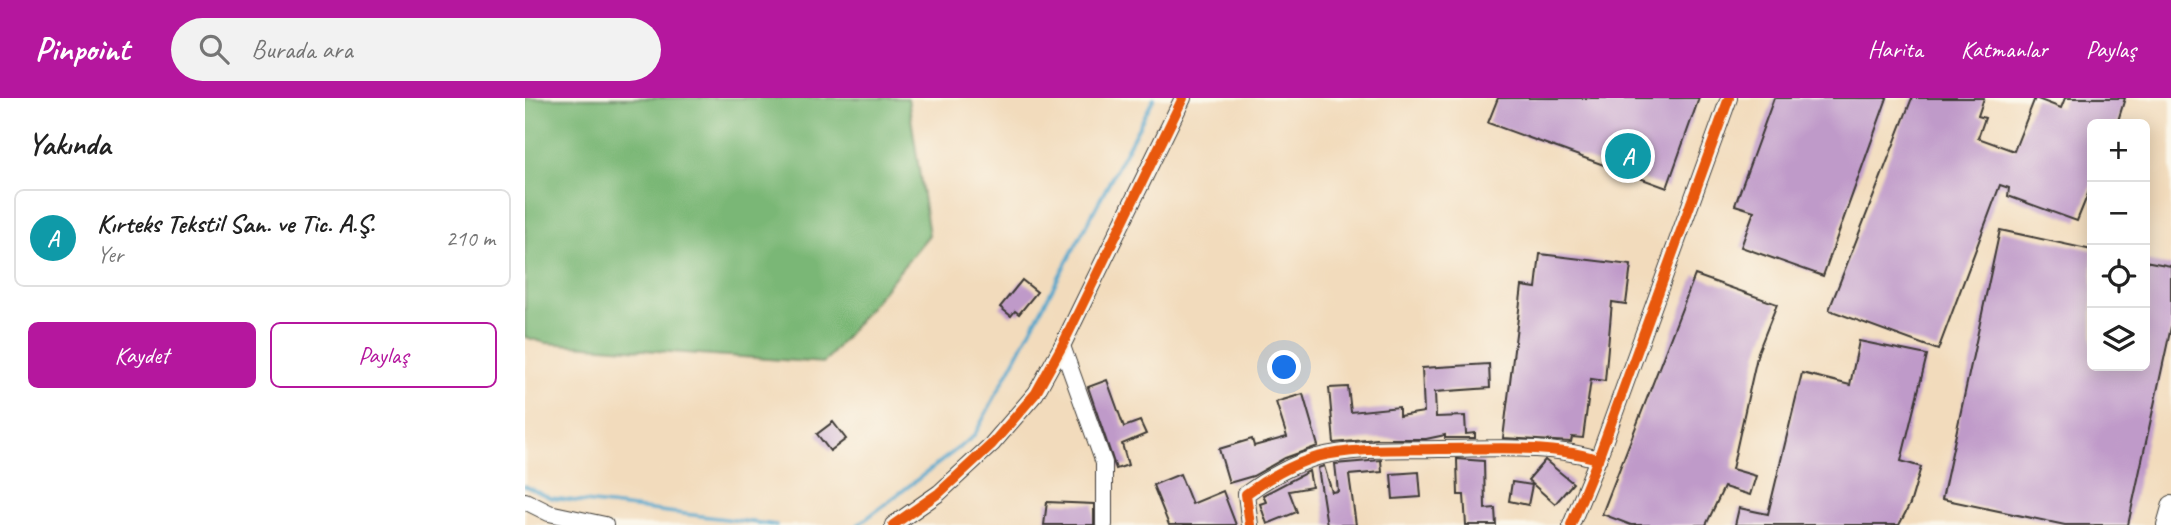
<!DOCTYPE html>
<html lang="tr">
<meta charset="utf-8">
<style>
:root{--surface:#fff;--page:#f2f2f2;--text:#222;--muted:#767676;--line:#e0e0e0;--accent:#b5179e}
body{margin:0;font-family:Caveat,sans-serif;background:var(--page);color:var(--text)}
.controls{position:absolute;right:21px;top:21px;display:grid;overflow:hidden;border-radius:10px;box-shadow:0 4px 18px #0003}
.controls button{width:63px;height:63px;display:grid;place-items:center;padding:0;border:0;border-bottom:2px solid var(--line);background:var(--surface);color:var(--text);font:35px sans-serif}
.you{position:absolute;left:760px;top:270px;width:24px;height:24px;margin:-18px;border:5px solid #fff;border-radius:50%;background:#1a73e8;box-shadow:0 0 0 10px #1a73e833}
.badge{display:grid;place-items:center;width:46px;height:46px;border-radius:50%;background:var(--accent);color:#fff;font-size:23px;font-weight:700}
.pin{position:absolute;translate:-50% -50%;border:4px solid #fff;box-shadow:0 2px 7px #0006}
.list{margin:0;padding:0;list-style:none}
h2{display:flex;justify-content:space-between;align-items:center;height:91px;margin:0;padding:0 28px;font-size:30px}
h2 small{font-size:23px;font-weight:400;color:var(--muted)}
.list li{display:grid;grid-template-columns:46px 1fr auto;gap:21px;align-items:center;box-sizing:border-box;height:98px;margin:0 14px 14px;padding:0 14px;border:2px solid var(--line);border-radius:10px}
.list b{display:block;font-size:26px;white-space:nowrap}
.list p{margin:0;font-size:23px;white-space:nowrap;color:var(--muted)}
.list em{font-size:23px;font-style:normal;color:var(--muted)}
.actions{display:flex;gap:14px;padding:21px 28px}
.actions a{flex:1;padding:16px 0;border:2px solid var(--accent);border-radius:10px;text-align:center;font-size:24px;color:var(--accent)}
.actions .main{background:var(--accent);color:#fff}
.icon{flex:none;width:38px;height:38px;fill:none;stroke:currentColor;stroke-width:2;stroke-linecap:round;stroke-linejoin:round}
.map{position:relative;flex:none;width:1646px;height:427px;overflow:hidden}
header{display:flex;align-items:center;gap:42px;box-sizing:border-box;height:98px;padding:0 35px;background:var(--accent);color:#fff}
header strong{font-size:33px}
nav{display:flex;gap:38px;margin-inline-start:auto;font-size:24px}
.search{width:490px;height:63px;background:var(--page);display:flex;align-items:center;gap:18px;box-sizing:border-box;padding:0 24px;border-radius:38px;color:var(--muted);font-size:26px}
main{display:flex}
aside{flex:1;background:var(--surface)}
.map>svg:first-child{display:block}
</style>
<header>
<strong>Pinpoint</strong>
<div class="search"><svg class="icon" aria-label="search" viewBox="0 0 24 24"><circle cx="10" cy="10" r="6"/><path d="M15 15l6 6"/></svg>Burada ara</div>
<nav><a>Harita</a><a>Katmanlar</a><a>Paylaş</a></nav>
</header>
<main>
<aside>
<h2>Yakında<small></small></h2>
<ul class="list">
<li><span class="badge" style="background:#0f9aa8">A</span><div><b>Kırteks Tekstil San. ve Tic. A.Ş.</b><p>Yer</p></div><em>210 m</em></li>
</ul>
<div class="actions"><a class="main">Kaydet</a><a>Paylaş</a></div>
</aside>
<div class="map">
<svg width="1646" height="427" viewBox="0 0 1646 427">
<rect width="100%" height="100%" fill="#fbf7ec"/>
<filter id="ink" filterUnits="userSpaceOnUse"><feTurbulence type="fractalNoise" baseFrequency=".0143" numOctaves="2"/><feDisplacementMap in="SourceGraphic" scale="14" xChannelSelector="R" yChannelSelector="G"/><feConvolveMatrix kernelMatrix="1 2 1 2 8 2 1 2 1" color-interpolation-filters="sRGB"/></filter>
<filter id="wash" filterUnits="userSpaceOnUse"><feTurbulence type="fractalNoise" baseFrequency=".00686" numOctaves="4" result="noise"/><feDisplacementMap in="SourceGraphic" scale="28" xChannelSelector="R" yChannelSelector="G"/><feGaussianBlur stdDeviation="1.57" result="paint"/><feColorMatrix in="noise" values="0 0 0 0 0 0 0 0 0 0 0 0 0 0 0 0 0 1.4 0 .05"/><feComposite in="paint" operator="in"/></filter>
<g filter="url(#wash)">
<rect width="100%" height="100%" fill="#f2dbbc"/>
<polygon fill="#7ab776" stroke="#4b6a49" stroke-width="2" points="0,0 383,0 404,137 299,265 21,245 0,239"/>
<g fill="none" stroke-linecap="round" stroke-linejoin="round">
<g stroke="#50a4cb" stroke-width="3.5">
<polyline points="0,388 26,400 251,427"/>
<polyline points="333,427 449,338 629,0"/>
</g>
</g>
<g id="blocks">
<g fill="#bf9ac9">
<polygon points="973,0 1174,0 1142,90 963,25"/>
<polygon points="1249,0 1362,0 1298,178 1216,149 1229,113 1210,107"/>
<polygon points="1387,0 1459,0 1453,18 1460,20 1453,40 1489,53 1510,0 1536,10 1540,0 1600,0 1592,26 1567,26 1567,86 1552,123 1483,98 1484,90 1475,87 1413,252 1304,212"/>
<polygon points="1475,132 1567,152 1567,268 1620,268 1620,163 1646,168 1646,229 1603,427 1540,427 1417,401"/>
<polygon points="1015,156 1106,167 1101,206 1087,204 1080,283 1066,281 1058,340 1047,339 1046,344 978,340 997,188 1011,190"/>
<polygon points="1170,177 1252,206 1233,254 1207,371 1231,378 1225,397 1199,389 1181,427 1106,427 1077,416"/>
<polygon points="497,182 512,194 494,216 490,213 486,218 475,209"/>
<polygon points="1334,243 1402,257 1376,363 1396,369 1385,406 1374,427 1210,427 1214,410 1243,416 1277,275 1325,287"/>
<polygon points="964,266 965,290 910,294 911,319 940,318 941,336 950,335 950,340 920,340 920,337 901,341 852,341 809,345 804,290 823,289 826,314 874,309 874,318 899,314 897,270"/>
<polygon points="582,282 599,329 615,323 621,336 597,346 603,367 591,371 563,289"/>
<polygon points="778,296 793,348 760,360 728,378 704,385 694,351 727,341 729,348 762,339 751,304"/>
<polygon points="308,324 321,341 305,353 292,336"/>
<polygon points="932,361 959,363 960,411 970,410 971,427 941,427 939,397 933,397"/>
<polygon points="856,362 857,374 824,377 831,427 802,427 793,370 799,368 807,394 813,393 810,366"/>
<polygon points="1020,362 1048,385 1030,406 1003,382"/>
<polygon points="784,373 787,389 764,393 772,414 742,426 735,406 741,404 738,397"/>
<polygon points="894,374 896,399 868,401 866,376"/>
<polygon points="655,376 667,406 698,393 711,427 644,427 628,387"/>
<polygon points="987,384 1007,387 1003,407 984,403"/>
<polygon points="522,404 569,406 569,427 519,427"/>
</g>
</g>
</g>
<g filter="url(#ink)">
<use href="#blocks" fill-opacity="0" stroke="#3c3934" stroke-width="2"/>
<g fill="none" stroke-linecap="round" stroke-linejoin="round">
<g stroke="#3c3934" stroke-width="18">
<g id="minor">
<polyline points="537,248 579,365 579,427"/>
<polyline points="0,403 24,415 80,427"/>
<polyline points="368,427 414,395 467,346 511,295 537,248 658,0"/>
<path d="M 725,427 L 721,396 C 741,381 768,366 792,359 C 832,349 873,352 914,351 C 967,351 1022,346 1073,361"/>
<polyline points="1046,427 1073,361 1204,0"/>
<polyline points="1640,427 1646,406"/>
</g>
</g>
<use href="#minor" stroke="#fff" stroke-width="16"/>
<g stroke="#fbf7ec" stroke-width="15">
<g id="cycleway">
<polyline points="368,427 414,395 467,346 511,295 537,248 658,0"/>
<path d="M 725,427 L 721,396 C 741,381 768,366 792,359 C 832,349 873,352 914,351 C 967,351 1022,346 1073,361"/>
<polyline points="1046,427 1073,361 1204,0"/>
</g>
</g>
<use href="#cycleway" stroke="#e8590c" stroke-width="10"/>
</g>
</g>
</svg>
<div class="controls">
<button>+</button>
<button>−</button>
<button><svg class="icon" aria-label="locate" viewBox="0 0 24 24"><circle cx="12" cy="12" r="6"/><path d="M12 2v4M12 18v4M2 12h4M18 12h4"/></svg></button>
<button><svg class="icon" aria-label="layers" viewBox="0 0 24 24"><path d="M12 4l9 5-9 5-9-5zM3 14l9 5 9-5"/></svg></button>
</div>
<div class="you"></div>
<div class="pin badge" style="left:1103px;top:58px;background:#0f9aa8">A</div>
</div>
</main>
